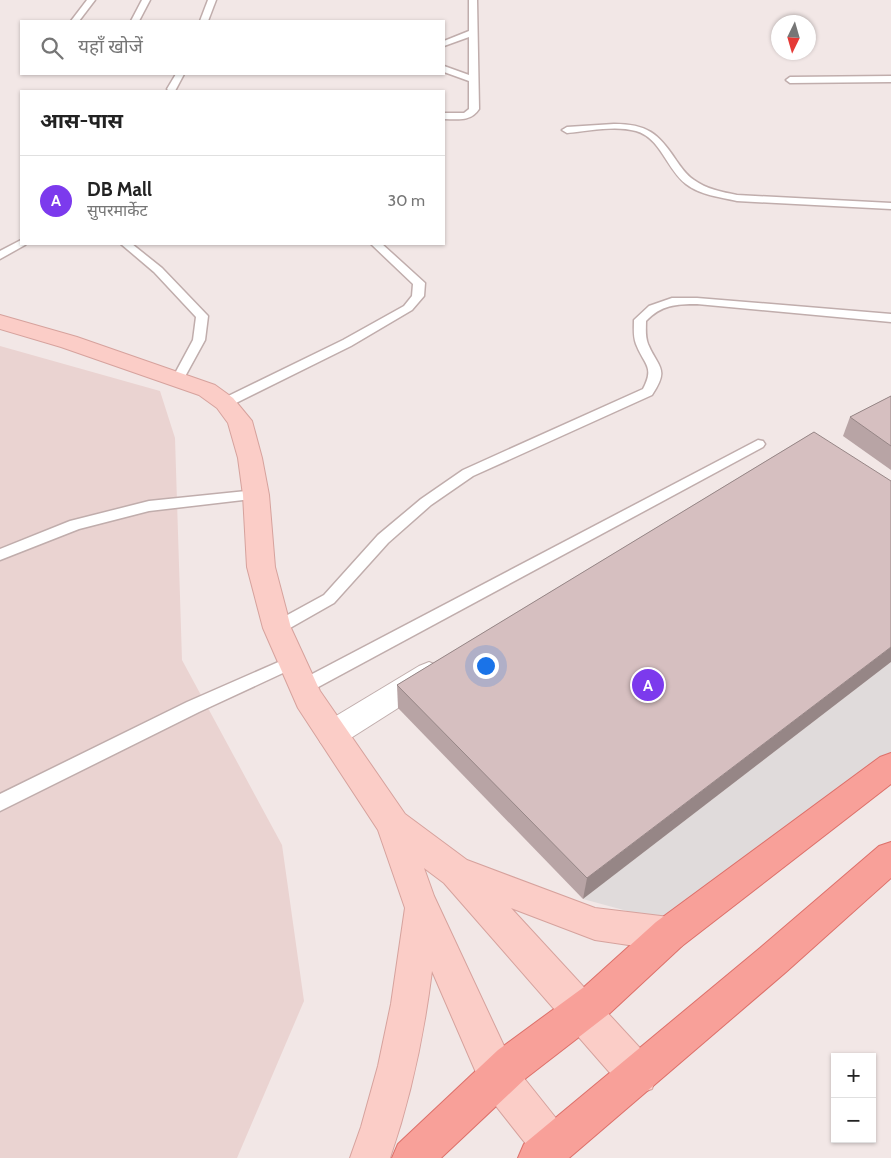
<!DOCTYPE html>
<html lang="hi">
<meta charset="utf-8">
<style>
:root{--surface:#fff;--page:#f6f6f6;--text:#222;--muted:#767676;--line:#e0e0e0;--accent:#7c3aed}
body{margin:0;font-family:Cabin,"Noto Sans Devanagari",sans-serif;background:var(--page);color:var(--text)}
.controls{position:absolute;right:15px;bottom:15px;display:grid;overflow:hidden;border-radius:0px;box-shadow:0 1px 4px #0004}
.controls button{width:45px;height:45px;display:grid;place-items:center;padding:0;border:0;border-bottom:1px solid var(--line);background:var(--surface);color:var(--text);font:25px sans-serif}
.compass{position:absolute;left:771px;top:15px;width:45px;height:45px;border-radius:50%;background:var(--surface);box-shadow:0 1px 4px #0004;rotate:185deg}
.you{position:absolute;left:485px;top:665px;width:18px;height:18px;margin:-12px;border:4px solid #fff;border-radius:50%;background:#1a73e8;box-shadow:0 0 0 8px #1a73e833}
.badge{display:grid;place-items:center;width:32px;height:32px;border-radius:50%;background:var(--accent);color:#fff;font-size:16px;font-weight:700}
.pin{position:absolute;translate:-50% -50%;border:2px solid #fff;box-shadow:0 1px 5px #0006}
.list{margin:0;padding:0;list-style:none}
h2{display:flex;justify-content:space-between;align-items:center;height:65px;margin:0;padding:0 20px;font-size:21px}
h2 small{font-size:16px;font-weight:400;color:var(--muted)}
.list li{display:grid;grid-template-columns:32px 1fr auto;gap:15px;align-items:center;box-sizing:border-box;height:90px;padding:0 20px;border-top:1px solid var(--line)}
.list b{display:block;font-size:19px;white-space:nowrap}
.list p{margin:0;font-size:16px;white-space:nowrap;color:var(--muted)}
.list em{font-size:16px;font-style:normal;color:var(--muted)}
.icon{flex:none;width:28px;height:28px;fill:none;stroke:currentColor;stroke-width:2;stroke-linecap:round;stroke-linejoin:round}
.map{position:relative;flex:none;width:891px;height:1158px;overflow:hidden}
.search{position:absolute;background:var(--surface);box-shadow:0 1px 4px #0004;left:20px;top:20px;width:425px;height:55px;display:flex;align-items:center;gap:12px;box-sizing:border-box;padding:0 18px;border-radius:0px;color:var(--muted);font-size:19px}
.panel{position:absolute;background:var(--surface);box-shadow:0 1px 4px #0004;left:20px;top:90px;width:425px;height:155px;border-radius:0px}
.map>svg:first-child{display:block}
</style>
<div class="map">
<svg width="891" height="1158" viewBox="0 0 891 1158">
<rect width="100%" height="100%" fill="#f2e7e6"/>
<polygon fill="#ead3d1" points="0,346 160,391 175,438 182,660 282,845 304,1001 237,1158 0,1158"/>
<polygon fill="#e0dbdb" points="891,662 891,752 664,921 583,899"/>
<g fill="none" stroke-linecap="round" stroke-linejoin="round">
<g stroke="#c0adac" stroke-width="3">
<g id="service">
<polygon points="87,0 95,0 79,21 71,21"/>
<polygon points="142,0 150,0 139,21 131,21"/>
<polygon points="208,0 216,0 208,21 200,21"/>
<path d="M 469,0 L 477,0 L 479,109 C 471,122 457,119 444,119 L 444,113 L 464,113 L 469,109 L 469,81 L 444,72 L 444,66 L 469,75 L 469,37 L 444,46 L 444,41 L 469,31 Z"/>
<polygon points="176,74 184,74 175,91 169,91 167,89"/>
<polygon points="891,76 891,82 790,83 786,80 790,77"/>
<path d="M 614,124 C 647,124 658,133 676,160 C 681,167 686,175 694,180 C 706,189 722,192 737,195 L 891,203 L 891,209 L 737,201 C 720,197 700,195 686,184 C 667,170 661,138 636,131 C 615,125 589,131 567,133 L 562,130 L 567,127 Z"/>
<polygon points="21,240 21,244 26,244 25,245 0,259 0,251"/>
<polygon points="121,244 132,244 162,268 208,316 205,340 182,382 178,383 172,379 193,340 196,317 154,272"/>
<polygon points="371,244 382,244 425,283 424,296 412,310 351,346 230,406 220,406 219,403 220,400 343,340 404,306 412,296 413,284"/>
<path d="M 672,298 L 697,298 L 891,314 L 891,322 L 697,304 C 676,304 661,305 646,321 C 646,329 645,336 648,344 C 658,368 670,368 652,395 L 473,476 L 431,505 L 388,543 L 334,603 L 283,632 L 277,634 L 271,632 L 269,628 L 271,624 L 324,595 L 378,535 L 421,499 L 463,470 L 643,389 C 655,366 644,365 636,344 C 633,336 634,329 634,320 L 649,306 Z"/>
<polygon points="758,440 763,441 765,444 763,447 309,692 303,693 297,692 295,687 297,682"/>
<polygon points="256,490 261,492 263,495 261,498 149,511 79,529 0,560 0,549 70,521 149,501"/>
<polygon points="292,656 298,658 300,662 298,666 199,712 0,811 0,794 187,702"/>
</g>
</g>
<g stroke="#c0adac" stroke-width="2">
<polygon id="minor" points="429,662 439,666 444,674 439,682 343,743 332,747 321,743 317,734 321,725 419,666"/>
</g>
<g stroke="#d6a29d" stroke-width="2">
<path id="secondary" d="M 0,315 L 77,337 L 215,385 L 233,398 L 252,421 L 262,458 L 269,495 L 275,567 L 291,628 L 320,691 L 405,814 L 467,860 L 595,908 L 669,917 L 682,922 L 687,934 L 682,946 L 669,951 L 595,940 L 511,908 L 652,1061 L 657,1075 L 652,1089 L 638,1094 L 624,1089 L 444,883 L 424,868 L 434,896 L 512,1063 L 567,1132 L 573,1146 L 568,1158 L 537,1158 L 484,1091 L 432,971 C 424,1035 411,1097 390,1158 L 350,1158 L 361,1127 L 378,1066 L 391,1004 L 405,908 L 378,830 L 298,708 L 263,628 L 247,567 L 243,495 L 238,458 L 228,423 L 217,408 L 199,395 L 61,347 L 0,329 Z"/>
</g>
<g stroke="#dd706a" stroke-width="2">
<g id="primary">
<polygon points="891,753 891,784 682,946 610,1013 526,1078 441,1158 392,1158 398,1144 498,1050 584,987 656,922 880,757"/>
<polygon points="891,842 891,878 786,972 569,1158 518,1158 524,1144 760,948 879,846"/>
</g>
</g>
<use href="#service" fill="#fff" fill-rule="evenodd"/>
<use href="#minor" fill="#fff" fill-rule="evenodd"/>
<use href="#secondary" fill="#fbcdc7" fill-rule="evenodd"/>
<use href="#primary" fill="#f8a099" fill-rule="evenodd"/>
</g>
<g fill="#b8a4a5">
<polygon points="891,396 891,470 843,436 850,417"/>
<polygon points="814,432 583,899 398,708 397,685"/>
</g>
<polygon fill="#968686" points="891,647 891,662 583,899 587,878"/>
<g fill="#d6bfc0" stroke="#968686">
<polygon points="891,396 891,446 850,417"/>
<polygon points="814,432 891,481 891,647 587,878 397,685"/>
</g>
</svg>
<div class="controls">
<button>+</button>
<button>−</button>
</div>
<svg class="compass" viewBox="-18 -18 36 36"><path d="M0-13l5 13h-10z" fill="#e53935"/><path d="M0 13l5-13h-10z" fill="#767676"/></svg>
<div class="you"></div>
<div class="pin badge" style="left:648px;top:685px">A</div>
<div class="search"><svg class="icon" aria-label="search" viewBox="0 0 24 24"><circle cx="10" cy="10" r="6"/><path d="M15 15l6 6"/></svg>यहाँ खोजें</div>
<section class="panel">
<h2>आस-पास<small></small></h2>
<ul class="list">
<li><span class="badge">A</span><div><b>DB Mall</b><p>सुपरमार्केट</p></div><em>30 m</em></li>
</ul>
</section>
</div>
